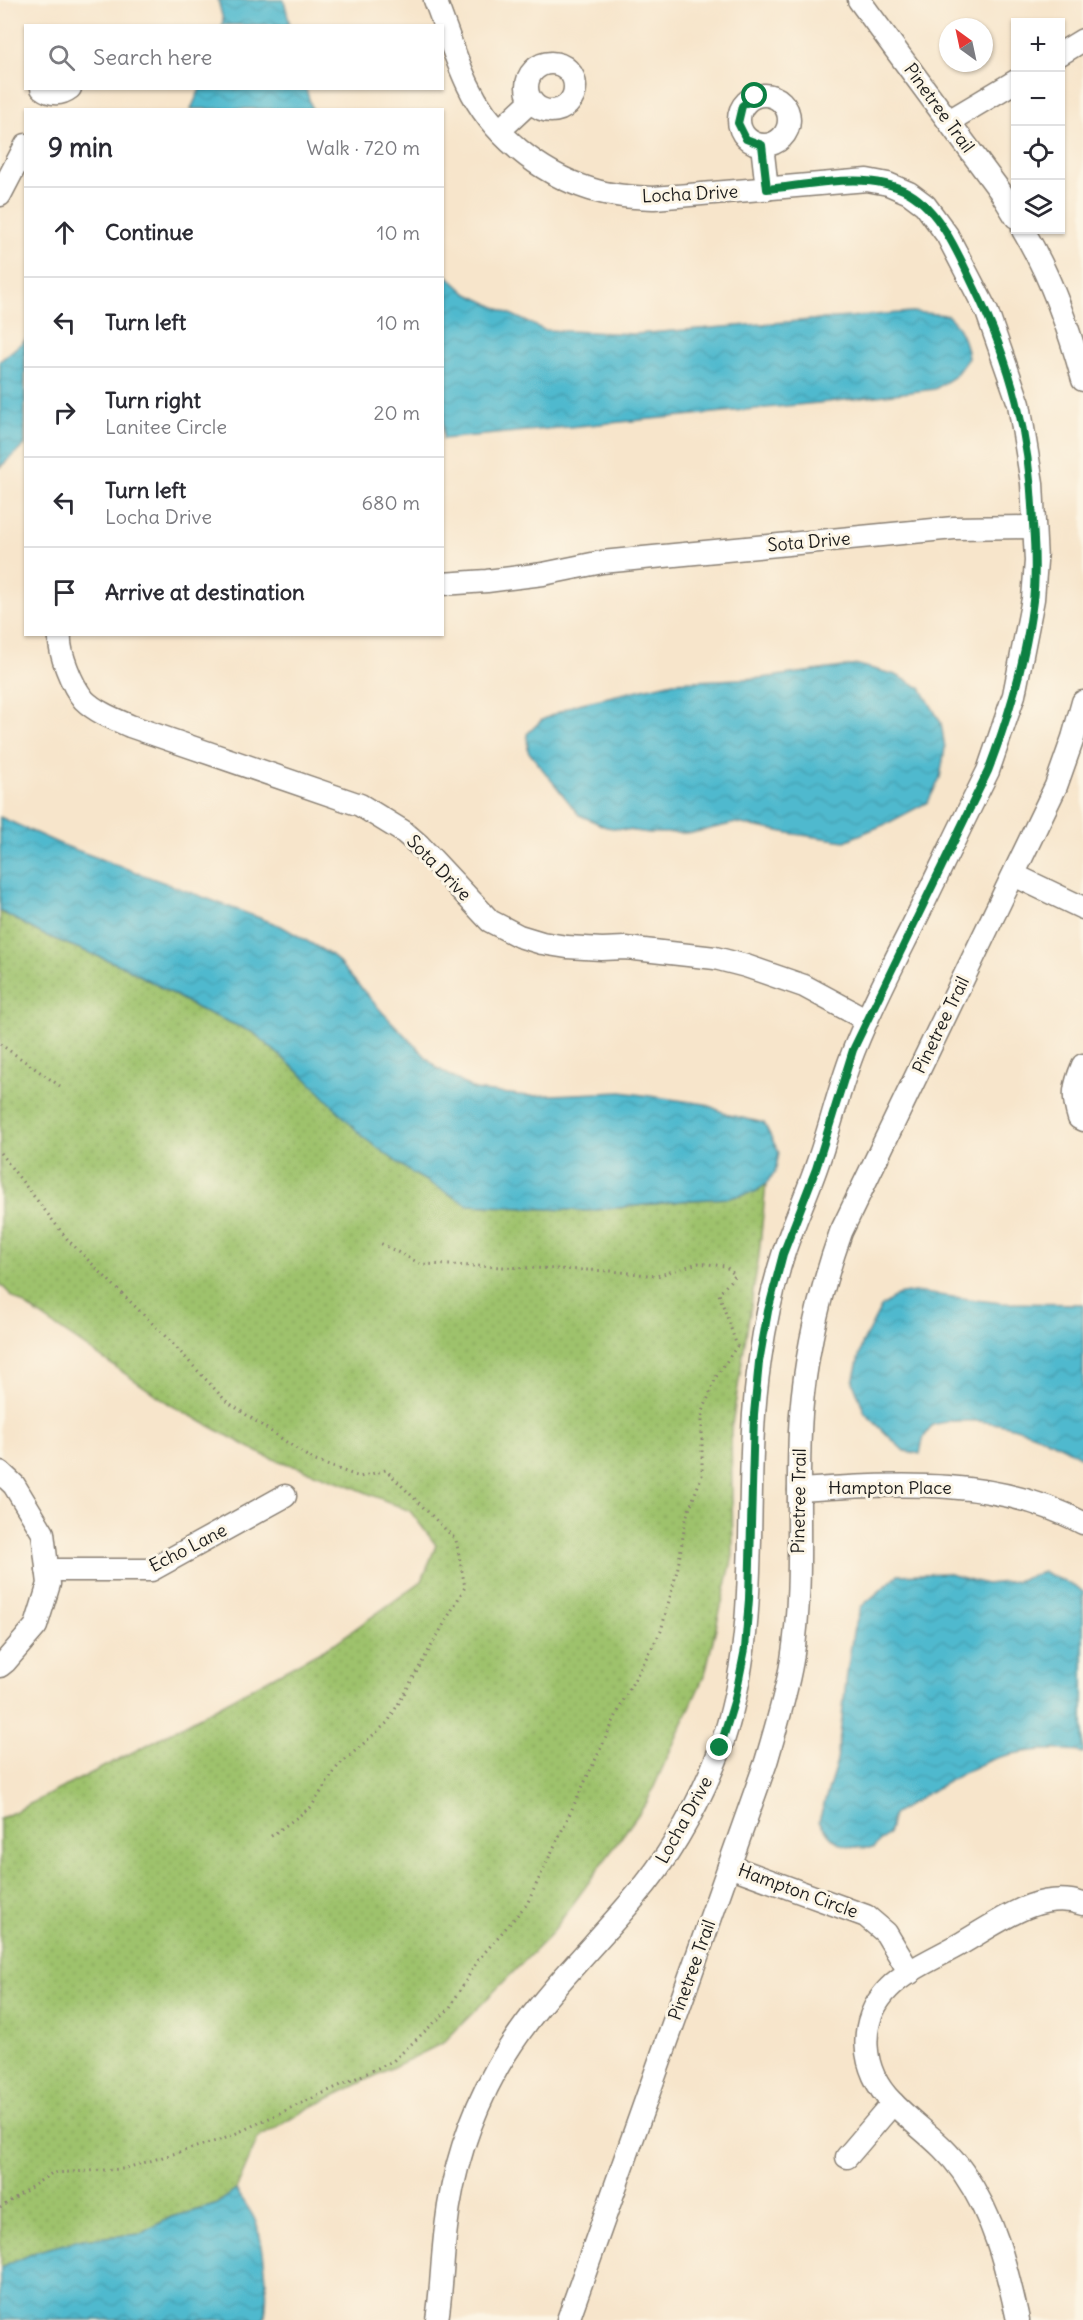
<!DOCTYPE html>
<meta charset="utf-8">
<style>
:root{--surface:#fff;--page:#f7f7f7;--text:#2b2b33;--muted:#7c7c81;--line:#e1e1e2}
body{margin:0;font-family:Delius,sans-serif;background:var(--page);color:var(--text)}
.controls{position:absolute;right:18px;top:18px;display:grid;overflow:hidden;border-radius:0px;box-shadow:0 2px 4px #0004}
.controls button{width:54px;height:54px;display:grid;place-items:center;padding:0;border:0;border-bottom:2px solid var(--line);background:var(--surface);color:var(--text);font:30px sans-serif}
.compass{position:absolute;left:939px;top:18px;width:54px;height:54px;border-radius:50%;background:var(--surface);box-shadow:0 2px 4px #0004;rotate:327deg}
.stop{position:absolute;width:18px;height:18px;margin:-14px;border:4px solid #0b8043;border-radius:50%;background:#fff}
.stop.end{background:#0b8043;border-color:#fff;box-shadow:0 2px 6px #0008}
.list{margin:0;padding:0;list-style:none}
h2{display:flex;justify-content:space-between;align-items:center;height:78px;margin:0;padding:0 24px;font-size:26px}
h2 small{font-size:20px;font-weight:400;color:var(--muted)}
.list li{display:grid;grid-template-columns:39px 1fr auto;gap:18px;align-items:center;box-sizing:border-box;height:90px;padding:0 24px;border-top:2px solid var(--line)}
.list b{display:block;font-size:22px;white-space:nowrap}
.list p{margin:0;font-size:20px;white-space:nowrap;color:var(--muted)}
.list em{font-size:20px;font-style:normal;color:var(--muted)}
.icon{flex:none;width:33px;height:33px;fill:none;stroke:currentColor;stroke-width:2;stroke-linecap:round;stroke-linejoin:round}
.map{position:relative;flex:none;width:1083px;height:2320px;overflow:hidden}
.search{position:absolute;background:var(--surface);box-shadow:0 2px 4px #0004;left:24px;top:24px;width:420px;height:66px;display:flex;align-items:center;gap:15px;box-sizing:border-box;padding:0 21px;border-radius:0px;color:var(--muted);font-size:22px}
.panel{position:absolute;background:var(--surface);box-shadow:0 2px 4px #0004;left:24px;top:108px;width:420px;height:528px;border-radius:0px}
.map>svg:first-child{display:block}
</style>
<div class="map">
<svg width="1083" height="2320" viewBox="0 0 1083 2320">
<defs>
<pattern id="green-dots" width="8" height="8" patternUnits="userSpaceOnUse" patternTransform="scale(1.5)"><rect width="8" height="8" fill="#9ec26c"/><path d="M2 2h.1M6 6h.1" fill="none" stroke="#88a65d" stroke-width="1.8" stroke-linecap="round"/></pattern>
<pattern id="water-waves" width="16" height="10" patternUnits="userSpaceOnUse" patternTransform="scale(1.5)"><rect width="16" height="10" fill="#50b9ce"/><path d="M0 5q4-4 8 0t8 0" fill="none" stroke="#459eb0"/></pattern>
</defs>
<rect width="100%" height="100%" fill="#fcf5e5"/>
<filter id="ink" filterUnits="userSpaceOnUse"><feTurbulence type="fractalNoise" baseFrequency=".0167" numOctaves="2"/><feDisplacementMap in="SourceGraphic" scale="12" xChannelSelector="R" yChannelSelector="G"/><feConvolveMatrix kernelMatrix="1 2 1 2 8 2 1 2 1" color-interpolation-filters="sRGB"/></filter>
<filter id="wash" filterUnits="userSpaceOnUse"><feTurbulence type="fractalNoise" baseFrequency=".008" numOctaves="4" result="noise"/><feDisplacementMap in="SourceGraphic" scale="24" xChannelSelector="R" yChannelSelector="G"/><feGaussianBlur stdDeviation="1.35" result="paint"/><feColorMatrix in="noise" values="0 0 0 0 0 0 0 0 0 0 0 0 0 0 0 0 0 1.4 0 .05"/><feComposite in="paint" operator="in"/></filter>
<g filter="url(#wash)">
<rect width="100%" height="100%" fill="#f7e5cb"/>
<polygon fill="url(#green-dots)" stroke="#5d6f44" stroke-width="1.5" points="0,911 42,934 125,967 199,1009 254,1033 308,1080 468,1205 588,1211 691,1200 729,1198 755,1192 766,1184 759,1255 731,1431 733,1556 705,1674 647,1802 551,1934 443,2043 309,2108 258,2138 236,2190 215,2205 171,2217 141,2234 83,2239 0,2268 0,1819 149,1744 335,1643 422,1581 436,1545 410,1511 346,1484 265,1456 171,1405 13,1297 0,1284"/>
<g fill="url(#water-waves)" stroke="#366a75" stroke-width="1.5">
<polygon points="218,0 284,0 290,25 222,25 223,20"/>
<polygon points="200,89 306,89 312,109 191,109"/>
<path d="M 443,272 L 466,293 L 544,330 L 635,334 L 912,312 L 947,315 C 961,327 966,342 968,358 L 954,377 L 935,389 L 828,402 L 443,439 Z"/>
<polygon points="25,340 25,445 0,467 0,361"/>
<polygon points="858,665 896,675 921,688 941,723 945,748 940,778 928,802 888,823 845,841 794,834 736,823 692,833 649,833 606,827 579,815 528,751 527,734 542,720 574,705 673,682 762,678"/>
<polygon points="0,817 60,844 281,926 333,956 383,1013 437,1068 475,1090 528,1096 622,1092 705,1104 729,1115 764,1123 779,1153 775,1172 766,1184 755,1192 729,1198 691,1200 588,1211 468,1205 412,1173 364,1138 308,1080 254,1033 199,1009 125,967 42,934 0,911"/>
<path d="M 914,1292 L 1001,1303 L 1083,1304 L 1083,1458 C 1039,1431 984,1412 932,1425 L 923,1439 L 920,1454 L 904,1451 L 865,1413 L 853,1382 L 862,1344 L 881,1307 L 897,1295 Z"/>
<path d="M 1043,1572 L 1077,1587 L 1083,1592 L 1083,1753 C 1059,1746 1014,1751 991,1760 C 959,1773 922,1796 893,1815 L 888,1834 L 873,1848 C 844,1848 835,1846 819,1821 L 837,1761 L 847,1673 L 853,1632 L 861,1607 L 898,1575 L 946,1573 L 986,1584 L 1016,1581 Z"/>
<path d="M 236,2190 C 242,2199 249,2208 254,2218 C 264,2240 270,2296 264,2320 L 0,2320 L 0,2268 L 38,2251 L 83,2239 L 141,2234 L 171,2217 L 215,2205 Z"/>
</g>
</g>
<g filter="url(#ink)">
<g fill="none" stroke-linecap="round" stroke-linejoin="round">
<g stroke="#8a8074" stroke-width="25">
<g id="minor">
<path d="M 435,0 C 446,28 455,58 468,85 C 491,134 539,173 590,189 C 611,196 633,197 654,198 L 867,180 L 888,184 L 909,193 L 925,205 L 947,235 L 987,312 L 1019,404 L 1032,483 L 1036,561 L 1033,599 L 1014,695 L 988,771 C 963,821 939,872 914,923 C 894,963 873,1003 856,1045 C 840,1083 831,1126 817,1165 C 807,1194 794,1222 784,1252 C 773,1286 765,1323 760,1359 C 740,1490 766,1625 719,1752 C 699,1804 671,1855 635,1897 C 588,1953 533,2004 497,2068 C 470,2117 452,2172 446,2228 C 442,2258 442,2289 437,2320"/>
<polyline points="859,0 1000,191 1016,217"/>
<polyline points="1060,54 1083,40"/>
<circle cx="551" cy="87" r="24"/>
<path d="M 42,88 C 51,95 61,95 70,88"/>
<circle cx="764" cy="120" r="25"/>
<polyline points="949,121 1016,81"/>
<polyline points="500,130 531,101"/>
<polyline points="762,145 767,189"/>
<polyline points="0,195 26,145"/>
<path d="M 1023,230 C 1050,275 1069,328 1083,380"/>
<polyline points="442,584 487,581 543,574 602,562 954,528 1033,527"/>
<path d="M 60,634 C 58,652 72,686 84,700 C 96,712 114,719 130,726 L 360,805 L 404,832 L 419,845 L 490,921 L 519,936 L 542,943 L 567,947 L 602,949 L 626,948 L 715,958 L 746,966 L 804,986 L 867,1020"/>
<polyline points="1014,875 1083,908"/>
<path d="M 1083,1065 C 1074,1086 1072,1096 1079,1118 L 1083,1120"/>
<polyline points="0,1472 14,1485 43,1533 49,1584 36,1626 5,1662 0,1666"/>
<path d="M 799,1490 C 895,1484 995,1476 1083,1523"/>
<polyline points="47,1570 151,1570 285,1496"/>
<polyline points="729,1866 866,1916 886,1933 910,1973"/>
<polyline points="847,2157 893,2103"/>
<path d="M 568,2320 L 766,1762 C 776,1728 786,1695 792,1660 C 805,1579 795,1495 801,1414 C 806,1351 820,1291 841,1232 L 1056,786 L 1073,738 L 1083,702"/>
<path d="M 1018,2320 C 1006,2265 995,2219 963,2172 C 942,2142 916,2127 892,2102 C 861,2071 856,2021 889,1988 C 908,1969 938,1957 962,1943 C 999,1922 1039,1889 1083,1904"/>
</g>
</g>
<g stroke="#8a8074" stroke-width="3" stroke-dasharray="1.5 4.5" stroke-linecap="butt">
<polyline points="0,1044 60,1086"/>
<polyline points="0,1153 68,1240 169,1340 226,1401 313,1460 360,1477 386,1470 456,1540 465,1587 388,1722 338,1766 311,1807 270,1837"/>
<polyline points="0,2208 52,2173 123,2169 226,2138 393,2061 449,2009 478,1960 527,1904 626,1695 661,1631 678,1567 686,1518 702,1475 702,1414 716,1377 737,1346 719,1294 735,1275 725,1266 698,1263 657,1276 612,1271 421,1264 380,1243"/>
</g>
<use href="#minor" stroke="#fff" stroke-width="22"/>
</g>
</g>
<g fill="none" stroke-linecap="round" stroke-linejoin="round" filter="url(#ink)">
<path stroke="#0b8043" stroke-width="8" d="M 720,1748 L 735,1699 L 745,1649 L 749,1599 L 754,1414 L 759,1362 L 768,1311 L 783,1254 L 816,1169 L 853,1050 L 988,771 C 1009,716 1026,659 1033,601 C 1036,575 1035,550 1033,524 C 1030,436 1012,364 973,285 C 958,253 940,211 909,193 C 870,170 810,185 767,189 L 762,145 L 746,139 L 738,123 L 742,106 L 755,96"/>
</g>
<g text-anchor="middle" stroke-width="6" stroke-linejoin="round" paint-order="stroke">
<g font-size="18" fill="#1c1c1c" stroke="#fcf5e5">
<text transform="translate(939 108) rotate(54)" y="6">Pinetree Trail</text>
<text transform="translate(690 194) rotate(-3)" y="6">Locha Drive</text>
<text transform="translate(809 542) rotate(-5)" y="6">Sota Drive</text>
<text transform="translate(439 868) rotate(46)" y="6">Sota Drive</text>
<text transform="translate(941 1025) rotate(-64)" y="6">Pinetree Trail</text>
<text x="890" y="1494">Hampton Place</text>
<text transform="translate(799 1501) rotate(-89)" y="6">Pinetree Trail</text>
<text transform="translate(188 1548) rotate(-27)" y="6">Echo Lane</text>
<text transform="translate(684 1820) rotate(-61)" y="6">Locha Drive</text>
<text transform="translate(798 1891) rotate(20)" y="6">Hampton Circle</text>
<text transform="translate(692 1970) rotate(-70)" y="6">Pinetree Trail</text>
</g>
</g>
</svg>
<div class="controls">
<button>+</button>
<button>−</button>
<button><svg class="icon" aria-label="locate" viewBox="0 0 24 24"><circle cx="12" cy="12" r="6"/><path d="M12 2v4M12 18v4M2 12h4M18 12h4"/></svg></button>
<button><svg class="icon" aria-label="layers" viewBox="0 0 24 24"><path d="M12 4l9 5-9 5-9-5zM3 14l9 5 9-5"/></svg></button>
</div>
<svg class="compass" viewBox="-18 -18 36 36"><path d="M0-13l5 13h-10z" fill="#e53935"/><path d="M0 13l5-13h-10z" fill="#7c7c81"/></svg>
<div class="stop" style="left:755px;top:96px"></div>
<div class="stop end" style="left:720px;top:1748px"></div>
<div class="search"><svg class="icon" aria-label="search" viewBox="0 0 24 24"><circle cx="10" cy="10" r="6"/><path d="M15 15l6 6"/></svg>Search here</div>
<section class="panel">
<h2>9 min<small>Walk · 720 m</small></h2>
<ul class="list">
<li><svg class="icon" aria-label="ahead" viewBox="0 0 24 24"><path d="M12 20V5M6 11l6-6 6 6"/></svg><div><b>Continue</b></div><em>10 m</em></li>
<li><svg class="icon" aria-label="left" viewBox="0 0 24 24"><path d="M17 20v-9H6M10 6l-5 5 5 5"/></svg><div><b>Turn left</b></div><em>10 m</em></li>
<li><svg class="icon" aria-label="right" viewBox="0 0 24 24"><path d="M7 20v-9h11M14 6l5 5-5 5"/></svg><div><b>Turn right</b><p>Lanitee Circle</p></div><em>20 m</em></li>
<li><svg class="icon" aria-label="left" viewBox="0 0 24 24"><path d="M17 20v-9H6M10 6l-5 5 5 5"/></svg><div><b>Turn left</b><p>Locha Drive</p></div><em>680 m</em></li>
<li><svg class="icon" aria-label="arrive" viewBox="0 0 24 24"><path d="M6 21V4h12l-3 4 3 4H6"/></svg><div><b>Arrive at destination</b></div></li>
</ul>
</section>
</div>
